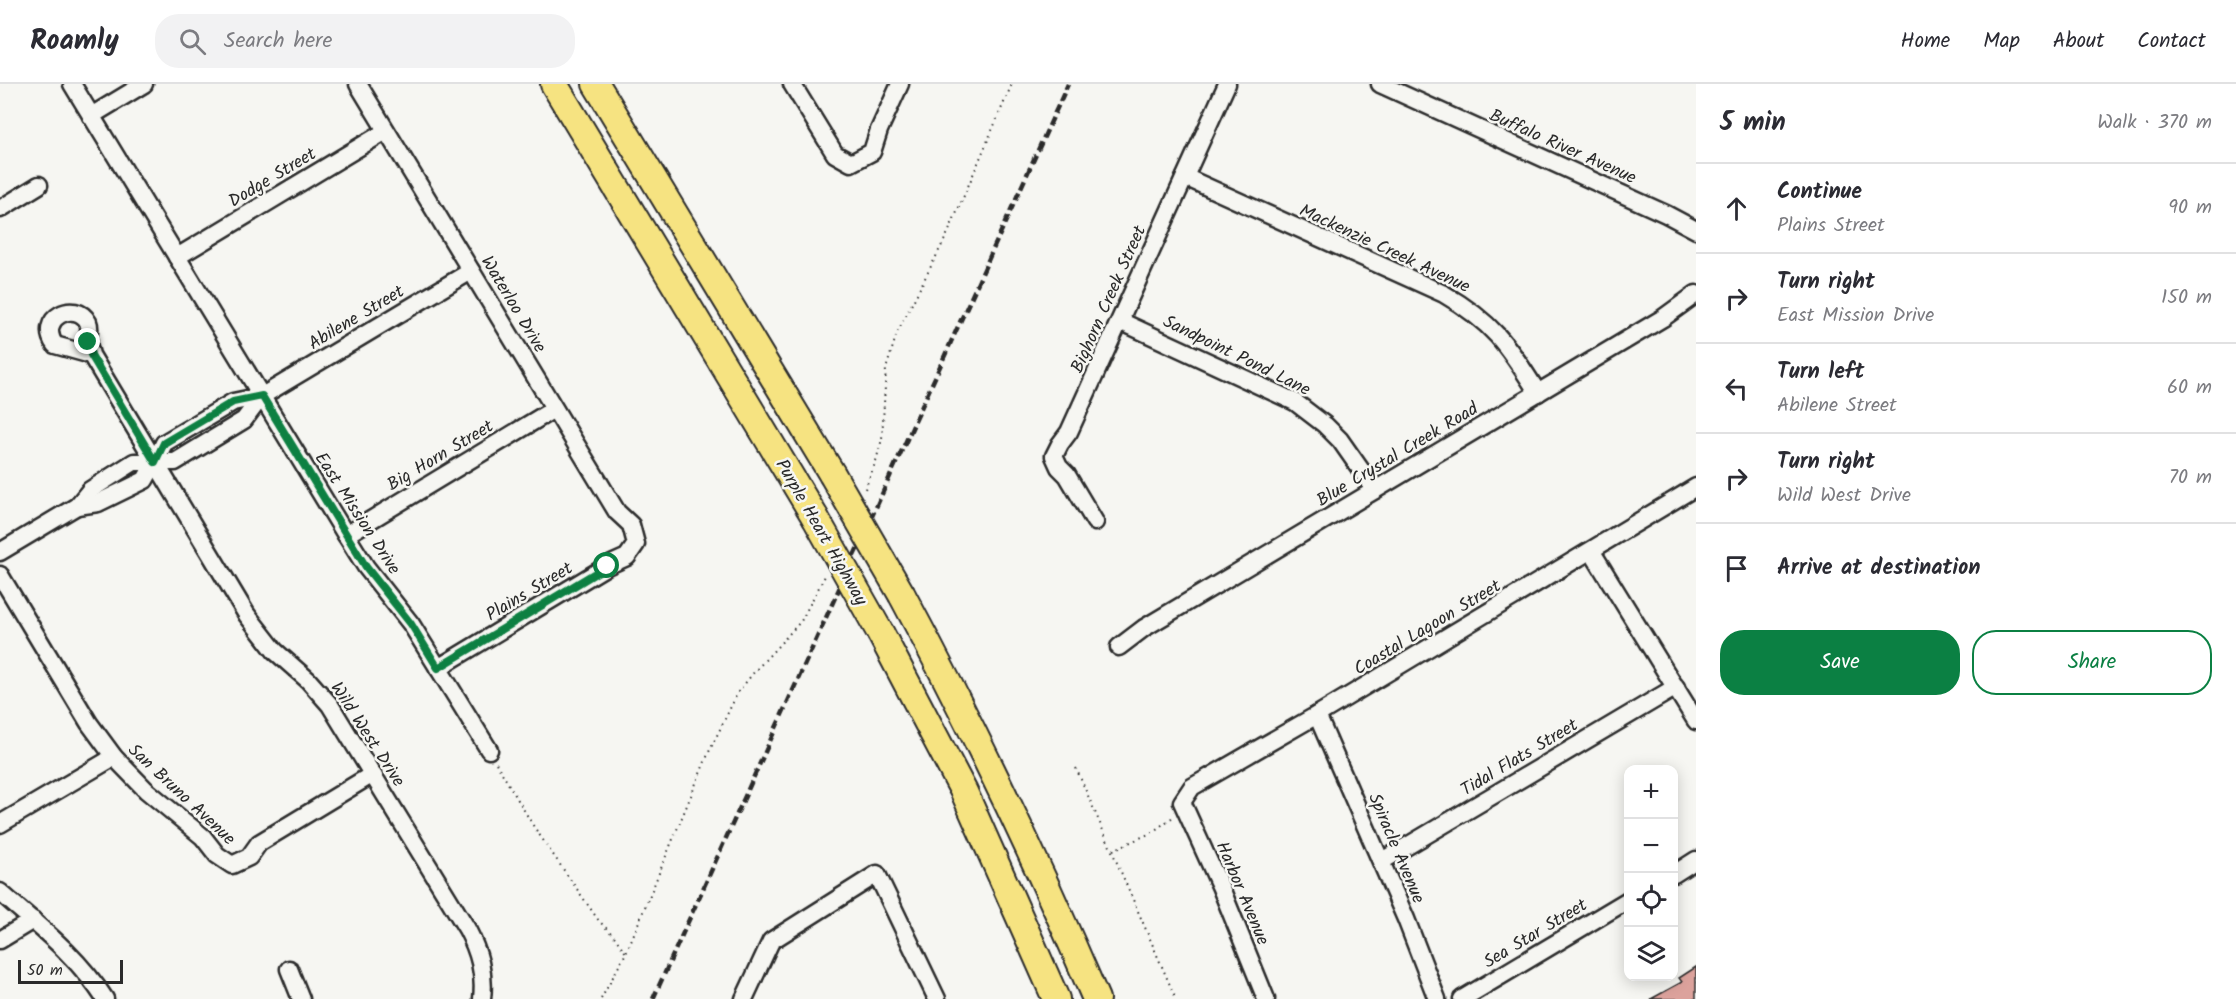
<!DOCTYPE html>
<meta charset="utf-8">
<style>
:root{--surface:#fff;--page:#f2f2f3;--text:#2b2b33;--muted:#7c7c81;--line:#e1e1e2;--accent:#0b8043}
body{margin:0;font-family:Kalam,sans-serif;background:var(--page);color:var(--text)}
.controls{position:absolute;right:18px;bottom:18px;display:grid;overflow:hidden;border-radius:12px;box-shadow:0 3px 15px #0003}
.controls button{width:54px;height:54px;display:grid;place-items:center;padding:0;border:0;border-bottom:2px solid var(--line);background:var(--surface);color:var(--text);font:30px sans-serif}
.scale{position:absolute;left:18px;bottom:15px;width:105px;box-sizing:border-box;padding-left:6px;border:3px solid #2b2b2b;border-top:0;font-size:16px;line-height:21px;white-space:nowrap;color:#2b2b2b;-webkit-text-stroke:4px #f6f6f2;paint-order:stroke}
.stop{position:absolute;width:18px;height:18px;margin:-14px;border:4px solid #0b8043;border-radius:50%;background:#fff}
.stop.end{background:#0b8043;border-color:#fff;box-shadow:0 2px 6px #0008}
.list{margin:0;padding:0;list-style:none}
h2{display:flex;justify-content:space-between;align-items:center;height:78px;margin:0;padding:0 24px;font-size:26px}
h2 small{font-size:20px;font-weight:400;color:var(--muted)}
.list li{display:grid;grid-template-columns:39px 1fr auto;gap:18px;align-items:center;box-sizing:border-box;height:90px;padding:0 24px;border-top:2px solid var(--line)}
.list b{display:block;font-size:22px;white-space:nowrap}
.list p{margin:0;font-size:20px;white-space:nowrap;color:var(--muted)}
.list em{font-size:20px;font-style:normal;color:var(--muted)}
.actions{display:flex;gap:12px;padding:18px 24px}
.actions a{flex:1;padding:14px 0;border:2px solid var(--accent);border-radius:24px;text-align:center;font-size:21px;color:var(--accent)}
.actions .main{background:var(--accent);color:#fff}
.icon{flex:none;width:33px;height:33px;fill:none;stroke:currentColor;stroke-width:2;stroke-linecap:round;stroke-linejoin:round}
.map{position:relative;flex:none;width:1696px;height:915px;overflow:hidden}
header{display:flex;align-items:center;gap:36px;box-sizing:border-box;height:84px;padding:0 30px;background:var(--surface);border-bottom:2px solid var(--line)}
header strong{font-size:28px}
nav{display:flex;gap:33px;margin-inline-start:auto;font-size:21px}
.search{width:420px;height:54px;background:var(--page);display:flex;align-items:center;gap:15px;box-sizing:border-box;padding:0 21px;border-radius:24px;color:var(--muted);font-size:22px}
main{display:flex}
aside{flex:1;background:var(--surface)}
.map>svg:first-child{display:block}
</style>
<header>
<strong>Roamly</strong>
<div class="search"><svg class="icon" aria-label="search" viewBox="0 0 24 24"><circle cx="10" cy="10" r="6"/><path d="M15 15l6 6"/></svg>Search here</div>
<nav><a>Home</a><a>Map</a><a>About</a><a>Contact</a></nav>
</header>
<main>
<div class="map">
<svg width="1696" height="915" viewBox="0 0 1696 915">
<rect width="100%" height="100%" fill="#f6f6f2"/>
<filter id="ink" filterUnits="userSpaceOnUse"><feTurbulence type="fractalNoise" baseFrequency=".0167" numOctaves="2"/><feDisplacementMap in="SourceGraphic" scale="12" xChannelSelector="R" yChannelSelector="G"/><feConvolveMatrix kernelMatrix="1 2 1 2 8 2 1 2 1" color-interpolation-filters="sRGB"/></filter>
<g filter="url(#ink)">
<polygon fill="#dca29c" stroke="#2b2b2b" stroke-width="1.5" points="1696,883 1696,915 1651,915 1682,898 1679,894"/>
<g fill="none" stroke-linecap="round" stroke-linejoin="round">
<g stroke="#2b2b2b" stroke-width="21">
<g id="minor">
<polyline points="72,0 346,451 366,483 411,540 489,666"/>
<polyline points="358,0 617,428 631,441 636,460 627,473 607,482 438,584"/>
<polyline points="792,0 835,70 851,79 872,68 879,46 900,0"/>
<polyline points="1380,0 1666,130 1696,146"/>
<polyline points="91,32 144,0"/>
<path d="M 1185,93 L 1444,210 C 1494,239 1508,262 1538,309"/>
<polyline points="0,125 39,101"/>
<polyline points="177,173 386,47"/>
<polyline points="1120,237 1295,318 1325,341 1340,356 1375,406"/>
<path d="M 91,271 L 55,261 C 36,234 76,215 88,238 C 91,245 88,250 88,257 C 88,261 90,266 91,271 L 247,531 L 275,567 L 308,596 L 330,621 L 467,845 C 479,868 485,889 482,915"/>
<polyline points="77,422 98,419 145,396 155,378 175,378 244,336 262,312"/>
<polyline points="1095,438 1067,391 1059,383 1054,372 1060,360 1069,348 1227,0"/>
<polyline points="346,451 554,325"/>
<polyline points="0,468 77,422 90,406 134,378 155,378 164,359 233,318 262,312 471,187"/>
<polyline points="1592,468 1696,637"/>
<polyline points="0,491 89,639 114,673 146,706 203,753 217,771 232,781 249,773 259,759 373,690"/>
<polyline points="1119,563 1144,544 1663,234 1696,210"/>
<polyline points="1317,631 1406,835 1437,915"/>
<polyline points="0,740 114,673"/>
<polyline points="1382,777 1676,603"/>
<polyline points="1674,790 1696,776"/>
<path d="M 0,808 C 38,842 77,871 105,915"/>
<polyline points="0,856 33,836"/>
<polyline points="289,885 301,915"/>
<polyline points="744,915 771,857 877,790 937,915"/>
<polyline points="1266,915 1221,804 1182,718 1192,703 1317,631 1696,403"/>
<polyline points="1462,915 1628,816"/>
</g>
</g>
<g stroke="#2b2b2b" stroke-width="30">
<g id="highway">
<polyline points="554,0 815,433"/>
<polyline points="596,0 832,390"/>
<path d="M 902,511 C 973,643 1037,777 1096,915"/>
<polyline points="881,550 964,708 1056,915"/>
</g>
</g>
<g stroke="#2b2b2b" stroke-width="2" stroke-dasharray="1.5 4.5" stroke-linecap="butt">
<polyline points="865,405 876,377 882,355 886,285 897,249 948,149 1012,0"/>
<polyline points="496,679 534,743 599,837 614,852 626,869"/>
<polyline points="1076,684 1176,915"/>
<polyline points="1113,766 1151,749 1173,733"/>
<polyline points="601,915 626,869 709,668 738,608 755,587 801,537 825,492"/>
</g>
<use href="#minor" stroke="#f6f6f2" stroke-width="16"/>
<use href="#highway" stroke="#f6e381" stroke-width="26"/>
<polyline stroke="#2b2b2b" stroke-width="4.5" stroke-dasharray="9 4.5" stroke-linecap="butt" points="653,915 1068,0"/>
<g stroke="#2b2b2b" stroke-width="30" stroke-linecap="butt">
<g id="highway-bridge">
<polyline points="832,390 902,511"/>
<polyline points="815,433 881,550"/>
</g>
</g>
<use href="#highway-bridge" stroke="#f6e381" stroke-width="26"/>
</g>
</g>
<g fill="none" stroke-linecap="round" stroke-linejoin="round" filter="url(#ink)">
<polyline stroke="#0b8043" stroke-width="8" points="88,258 91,271 155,378 164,359 233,318 262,312 366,483 411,540 438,584 607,482"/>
</g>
<g text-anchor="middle" stroke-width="5" stroke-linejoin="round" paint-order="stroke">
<g font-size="18" fill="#2b2b2b" stroke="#f6f6f2">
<text transform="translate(1563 62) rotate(24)" y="6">Buffalo River Avenue</text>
<text transform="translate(272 93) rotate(-31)" y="6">Dodge Street</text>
<text transform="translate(1385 164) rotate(25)" y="6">Mackenzie Creek Avenue</text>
<text transform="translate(1108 215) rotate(-66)" y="6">Bighorn Creek Street</text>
<text transform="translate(514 220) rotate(59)" y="6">Waterloo Drive</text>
<text transform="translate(356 233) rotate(-31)" y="6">Abilene Street</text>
<text transform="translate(1237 271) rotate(26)" y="6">Sandpoint Pond Lane</text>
<text transform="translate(1397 370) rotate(-31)" y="6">Blue Crystal Creek Road</text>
<text transform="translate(440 371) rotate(-31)" y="6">Big Horn Street</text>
<text transform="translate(358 429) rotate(57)" y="6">East Mission Drive</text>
<text transform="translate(822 448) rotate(60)" y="6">Purple Heart Highway</text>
<text transform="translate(529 507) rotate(-31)" y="6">Plains Street</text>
<text transform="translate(1427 543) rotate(-31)" y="6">Coastal Lagoon Street</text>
<text transform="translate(368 650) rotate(57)" y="6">Wild West Drive</text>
<text transform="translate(1519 673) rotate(-31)" y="6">Tidal Flats Street</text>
<text transform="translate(182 710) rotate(43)" y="6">San Bruno Avenue</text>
<text transform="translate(1397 764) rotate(67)" y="6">Spiracle Avenue</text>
<text transform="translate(1243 809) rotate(67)" y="6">Harbor Avenue</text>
<text transform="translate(1535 849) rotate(-31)" y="6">Sea Star Street</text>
</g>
</g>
</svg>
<div class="controls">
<button>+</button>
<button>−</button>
<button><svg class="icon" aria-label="locate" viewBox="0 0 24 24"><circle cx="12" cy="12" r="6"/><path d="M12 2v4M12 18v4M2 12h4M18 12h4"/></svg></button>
<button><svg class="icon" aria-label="layers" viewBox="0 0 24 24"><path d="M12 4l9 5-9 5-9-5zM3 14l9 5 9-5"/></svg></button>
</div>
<div class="scale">50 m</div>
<div class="stop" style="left:607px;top:482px"></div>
<div class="stop end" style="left:88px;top:258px"></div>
</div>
<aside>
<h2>5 min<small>Walk · 370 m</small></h2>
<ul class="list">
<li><svg class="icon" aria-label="ahead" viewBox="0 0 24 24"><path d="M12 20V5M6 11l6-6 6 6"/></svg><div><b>Continue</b><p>Plains Street</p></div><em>90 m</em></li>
<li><svg class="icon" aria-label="right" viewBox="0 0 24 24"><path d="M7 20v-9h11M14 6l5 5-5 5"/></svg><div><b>Turn right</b><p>East Mission Drive</p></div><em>150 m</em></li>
<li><svg class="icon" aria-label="left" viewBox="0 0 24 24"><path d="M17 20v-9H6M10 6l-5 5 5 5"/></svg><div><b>Turn left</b><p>Abilene Street</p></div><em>60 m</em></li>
<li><svg class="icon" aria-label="right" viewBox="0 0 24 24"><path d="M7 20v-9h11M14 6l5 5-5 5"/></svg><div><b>Turn right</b><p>Wild West Drive</p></div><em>70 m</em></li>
<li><svg class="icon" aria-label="arrive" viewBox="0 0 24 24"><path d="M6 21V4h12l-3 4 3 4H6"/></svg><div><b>Arrive at destination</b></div></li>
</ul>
<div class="actions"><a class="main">Save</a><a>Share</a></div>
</aside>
</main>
